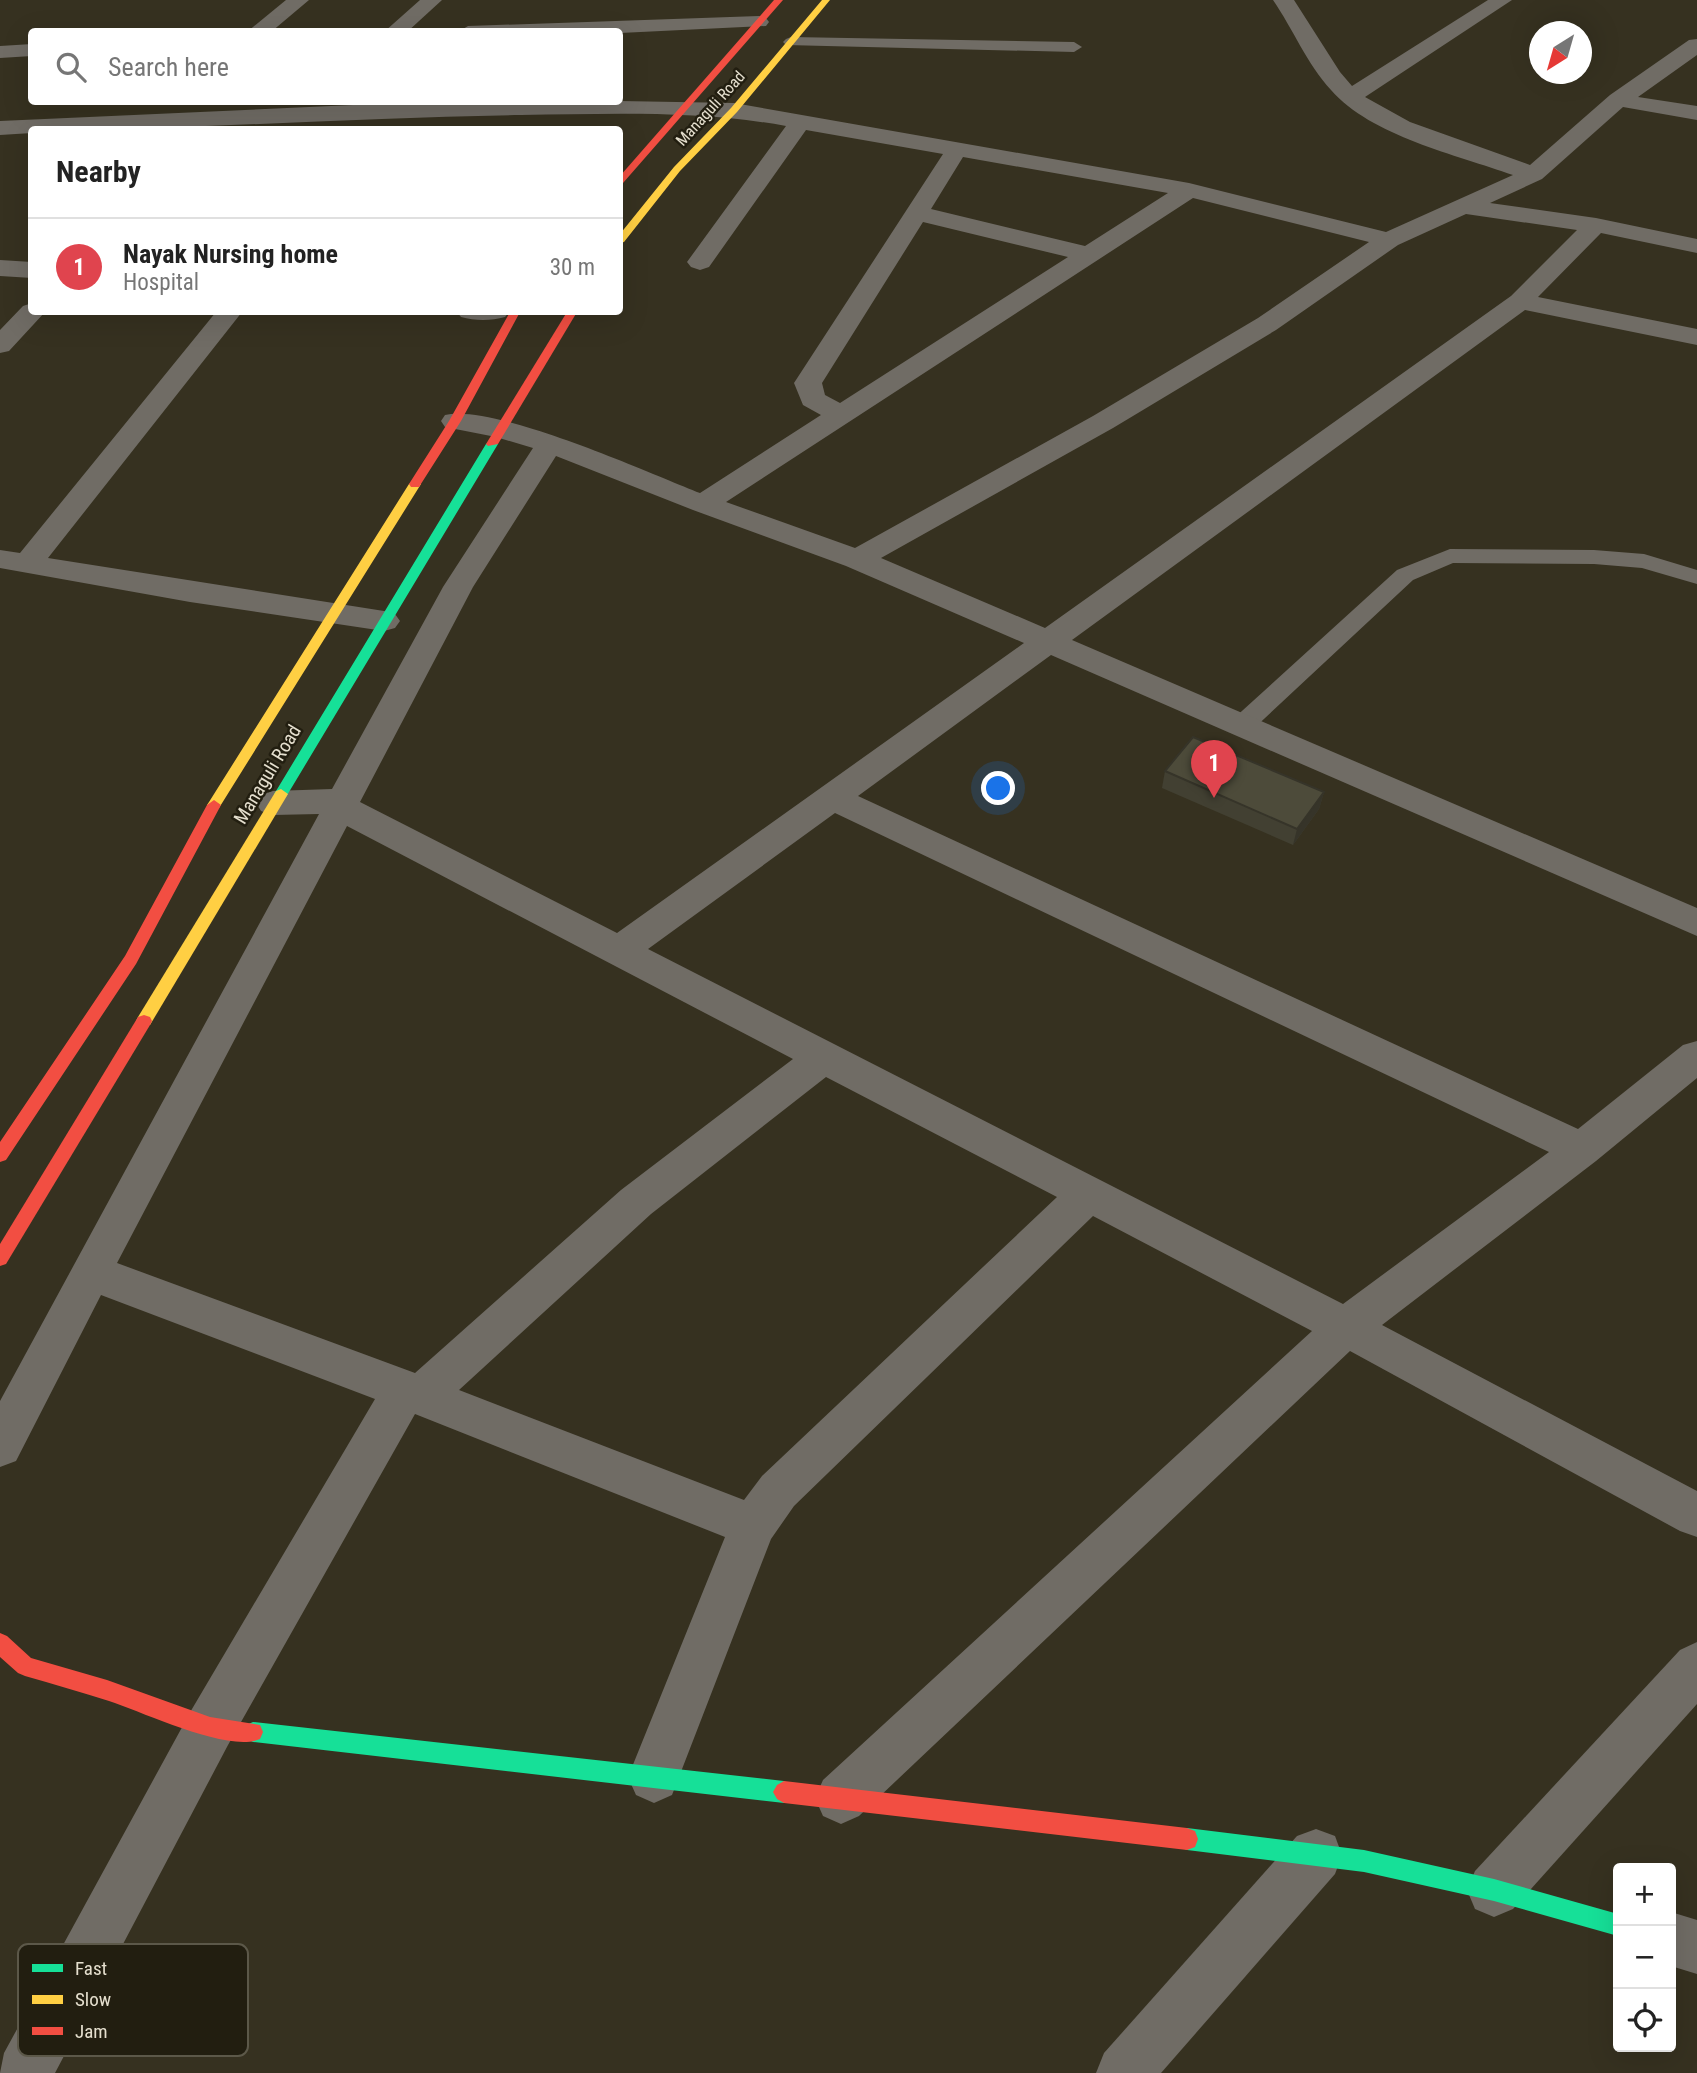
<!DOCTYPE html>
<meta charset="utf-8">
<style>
:root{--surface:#fff;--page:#f6f6f6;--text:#222;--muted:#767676;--line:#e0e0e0;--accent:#1a73e8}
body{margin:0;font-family:"Roboto Condensed",sans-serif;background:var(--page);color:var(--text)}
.controls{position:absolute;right:21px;bottom:21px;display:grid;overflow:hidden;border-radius:7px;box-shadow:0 7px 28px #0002}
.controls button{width:63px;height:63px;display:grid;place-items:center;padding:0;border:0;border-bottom:2px solid var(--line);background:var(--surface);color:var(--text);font:35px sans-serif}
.compass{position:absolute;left:1529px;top:21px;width:63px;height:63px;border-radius:50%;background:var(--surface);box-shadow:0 7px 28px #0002;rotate:217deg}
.you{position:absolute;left:999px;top:789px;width:24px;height:24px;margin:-18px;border:5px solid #fff;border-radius:50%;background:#1a73e8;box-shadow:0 0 0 10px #1a73e833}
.badge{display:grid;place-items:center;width:46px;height:46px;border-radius:50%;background:var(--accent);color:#fff;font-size:23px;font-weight:700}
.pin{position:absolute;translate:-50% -58px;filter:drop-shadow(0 2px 4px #0008)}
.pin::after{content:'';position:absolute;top:37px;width:24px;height:21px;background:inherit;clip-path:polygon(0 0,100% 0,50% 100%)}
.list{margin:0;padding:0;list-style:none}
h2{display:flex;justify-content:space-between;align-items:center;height:91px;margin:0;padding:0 28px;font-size:30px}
h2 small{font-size:23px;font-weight:400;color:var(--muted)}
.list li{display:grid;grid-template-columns:46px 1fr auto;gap:21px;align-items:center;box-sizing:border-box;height:98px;padding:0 28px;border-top:2px solid var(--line)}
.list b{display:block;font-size:26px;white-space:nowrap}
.list p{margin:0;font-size:23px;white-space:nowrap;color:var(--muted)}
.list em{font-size:23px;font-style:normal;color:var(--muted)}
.icon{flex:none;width:38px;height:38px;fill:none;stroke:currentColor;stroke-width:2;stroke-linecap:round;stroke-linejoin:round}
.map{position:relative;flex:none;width:1697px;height:2073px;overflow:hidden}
.search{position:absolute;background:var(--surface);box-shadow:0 7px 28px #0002;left:28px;top:28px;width:595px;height:77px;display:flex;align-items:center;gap:18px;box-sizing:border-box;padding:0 24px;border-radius:7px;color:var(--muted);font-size:26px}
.panel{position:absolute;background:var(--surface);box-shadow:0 7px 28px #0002;left:28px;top:126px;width:595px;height:189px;border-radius:7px}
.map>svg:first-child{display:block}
</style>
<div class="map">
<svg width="1697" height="2073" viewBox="0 0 1697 2073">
<rect width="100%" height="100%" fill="#363120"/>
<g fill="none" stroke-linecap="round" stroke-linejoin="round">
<g fill="#706c65" fill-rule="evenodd">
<polygon points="791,37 1074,42 1082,47 1074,52 786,45 783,42 786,39"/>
<polygon points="1450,549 1594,550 1644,554 1697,570 1697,584 1642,568 1594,564 1453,563 1413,580 1250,732 1241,734 1232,732 1229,726 1232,720 1397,570"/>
</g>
<g fill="#706c65" fill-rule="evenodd">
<polygon points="286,0 309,0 271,32 247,32"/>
<polygon points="420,0 442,0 407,32 384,32"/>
<path d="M 1273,0 L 1294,0 L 1340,72 L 1352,86 L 1488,0 L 1512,0 L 1365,97 L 1410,122 L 1530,165 L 1610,95 L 1689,40 L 1697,39 L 1697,55 L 1638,97 L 1697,106 L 1697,120 L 1623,107 L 1542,179 L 1490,203 L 1596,218 L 1697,239 L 1697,253 L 1601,233 L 1538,297 L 1697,329 L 1697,345 L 1525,310 L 1072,640 L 1697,908 L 1697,936 L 1051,655 L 858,796 L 1578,1129 L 1683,1045 L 1697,1041 L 1697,1078 L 1596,1161 L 1382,1325 L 1697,1491 L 1697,1537 L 1680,1531 L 1350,1351 L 859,1816 L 841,1824 L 823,1816 L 815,1798 L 823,1780 L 1312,1331 L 1093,1216 L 794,1506 L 771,1539 L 672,1795 L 654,1803 L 636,1795 L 628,1777 L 725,1537 L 415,1414 L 228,1745 L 55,2073 L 0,2073 L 4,2053 L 192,1709 L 375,1399 L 101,1295 L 16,1461 L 0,1467 L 0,1401 L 319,814 L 273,815 L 261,811 L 256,803 L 261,795 L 273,791 L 332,789 L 443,587 L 533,448 L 496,437 L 445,427 L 441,421 L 445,415 C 494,403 649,473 700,493 L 821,415 L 803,405 L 794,383 L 943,154 L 806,130 L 709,267 L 700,270 L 691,267 L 687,262 L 786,126 C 699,110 609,114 521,115 C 358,117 195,130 32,130 L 32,133 L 0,135 L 0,121 L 397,103 L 620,101 L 734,103 L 1189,183 L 1386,232 L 1513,175 C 1457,155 1371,136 1331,90 C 1307,64 1293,29 1273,0 ZM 963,157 L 1168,193 L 1085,246 L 931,209 ZM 1193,198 L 1369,242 L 1258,318 L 1093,416 L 855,548 L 726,502 ZM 1466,214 L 1577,230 L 1511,296 L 1045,628 L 881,558 L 1113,428 L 1276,330 L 1398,245 ZM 923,222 L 1068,257 L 840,403 L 825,395 L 822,383 ZM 556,456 L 693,510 L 846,566 L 1024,643 L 617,933 L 360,802 L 473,587 ZM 835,813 L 1549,1152 L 1343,1304 L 648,949 ZM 347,826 L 793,1059 L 621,1190 L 415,1373 L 117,1263 ZM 826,1077 L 1057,1197 L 762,1476 L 744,1500 L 459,1390 L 651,1214 Z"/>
<polygon points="759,16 766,18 769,22 766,26 620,33 458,32 468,26"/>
<polygon points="32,44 32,56 0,58 0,46"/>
<polygon points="0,260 32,262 32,278 0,276"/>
<polygon points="32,303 32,312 45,312 9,351 0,353 0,330 23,306"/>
<polygon points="216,312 242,312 48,558 384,611 395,614 400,621 395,628 384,631 190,602 0,568 0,550 20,553"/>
<path d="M 457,312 L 509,312 L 505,317 C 491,321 475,321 461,317 Z"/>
<polygon points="1697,1642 1697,1704 1513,1909 1494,1917 1475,1909 1467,1890 1475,1871 1680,1650"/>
<polygon points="1316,1829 1335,1836 1342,1855 1335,1874 1161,2073 1096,2073 1104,2053 1297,1836"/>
<polygon points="1671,1912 1697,1920 1697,1974 1671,1966"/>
</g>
<g fill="#16e098" fill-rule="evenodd">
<polygon points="492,441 498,444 286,797 276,797 274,794 276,791 486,444"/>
<polygon points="253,1722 784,1781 791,1785 795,1792 791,1799 784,1803 253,1742 246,1739 243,1732 246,1725"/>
<polygon points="1187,1828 1364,1850 1494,1879 1618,1914 1618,1936 1494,1901 1364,1872 1187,1850 1179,1847 1176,1839 1179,1831"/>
</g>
<g fill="#ffcf43" fill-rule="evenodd">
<polygon points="822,0 830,0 737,112 680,171 624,242 620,243 620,234 674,167 731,108"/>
<polygon points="415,480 421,484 219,808 209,808 207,805 209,802 409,484"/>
<polygon points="281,789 288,794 150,1025 138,1025 136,1021 138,1017 276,791"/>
</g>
<g fill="#f24e42" fill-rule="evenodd">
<polygon points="774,0 783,0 623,183 620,184 620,176"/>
<polygon points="510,312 520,312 461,421 419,487 411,487 409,484 449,421"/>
<polygon points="567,312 577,312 498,444 488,446 486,444"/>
<polygon points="214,800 221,805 136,964 6,1160 0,1162 0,1142 125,956 207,805"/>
<polygon points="144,1015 150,1017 152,1021 150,1025 6,1264 0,1266 0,1244 138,1017"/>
<path d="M 0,1633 L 7,1636 L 31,1658 L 107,1680 L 210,1717 L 260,1725 L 263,1732 L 260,1739 C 228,1753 143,1712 109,1701 C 81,1692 53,1684 25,1676 L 18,1673 L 0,1657 Z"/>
<polygon points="784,1781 1187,1828 1195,1831 1198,1839 1195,1847 1187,1850 784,1803 777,1799 773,1792 777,1785"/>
</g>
</g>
<polygon fill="#424032" points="1165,771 1324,792 1319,809 1293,845 1162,788"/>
<polygon fill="#363429" points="1324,792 1319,809 1293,845 1297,829"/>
<polygon fill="#4d4b3a" stroke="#363429" stroke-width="2" points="1193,737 1324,792 1297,829 1165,771"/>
<g text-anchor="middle" stroke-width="5" stroke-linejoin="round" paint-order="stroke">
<g font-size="16" fill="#e5dfce" stroke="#221e10">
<text transform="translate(710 108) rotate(-48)" y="6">Managuli Road</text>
</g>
<g font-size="19" fill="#e5dfce" stroke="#221e10">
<text transform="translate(267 774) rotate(-59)" y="7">Managuli Road</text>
</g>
</g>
<rect x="18" y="1944" width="230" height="112" rx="10" fill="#221e10" stroke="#5c5849" stroke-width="2"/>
<rect x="32" y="1964" width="31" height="8" fill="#16e098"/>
<rect x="32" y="1995" width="31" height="9" fill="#ffcf43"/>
<rect x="32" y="2027" width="31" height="8" fill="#f24e42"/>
<g font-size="19" fill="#e5dfce">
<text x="75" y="1975">Fast</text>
<text x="75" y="2006">Slow</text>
<text x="75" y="2038">Jam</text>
</g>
</svg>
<div class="controls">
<button>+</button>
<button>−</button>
<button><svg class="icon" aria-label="locate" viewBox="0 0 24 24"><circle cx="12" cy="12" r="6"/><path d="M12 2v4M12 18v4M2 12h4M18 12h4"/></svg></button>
</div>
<svg class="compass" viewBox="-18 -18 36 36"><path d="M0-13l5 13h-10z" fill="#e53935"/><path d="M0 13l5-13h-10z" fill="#767676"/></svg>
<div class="you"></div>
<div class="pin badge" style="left:1214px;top:798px;background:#e0444e">1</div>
<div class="search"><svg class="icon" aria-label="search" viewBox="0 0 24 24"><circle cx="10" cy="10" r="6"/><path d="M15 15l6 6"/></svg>Search here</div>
<section class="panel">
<h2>Nearby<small></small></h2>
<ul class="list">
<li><span class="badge" style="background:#e0444e">1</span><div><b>Nayak Nursing home</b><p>Hospital</p></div><em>30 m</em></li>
</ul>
</section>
</div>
